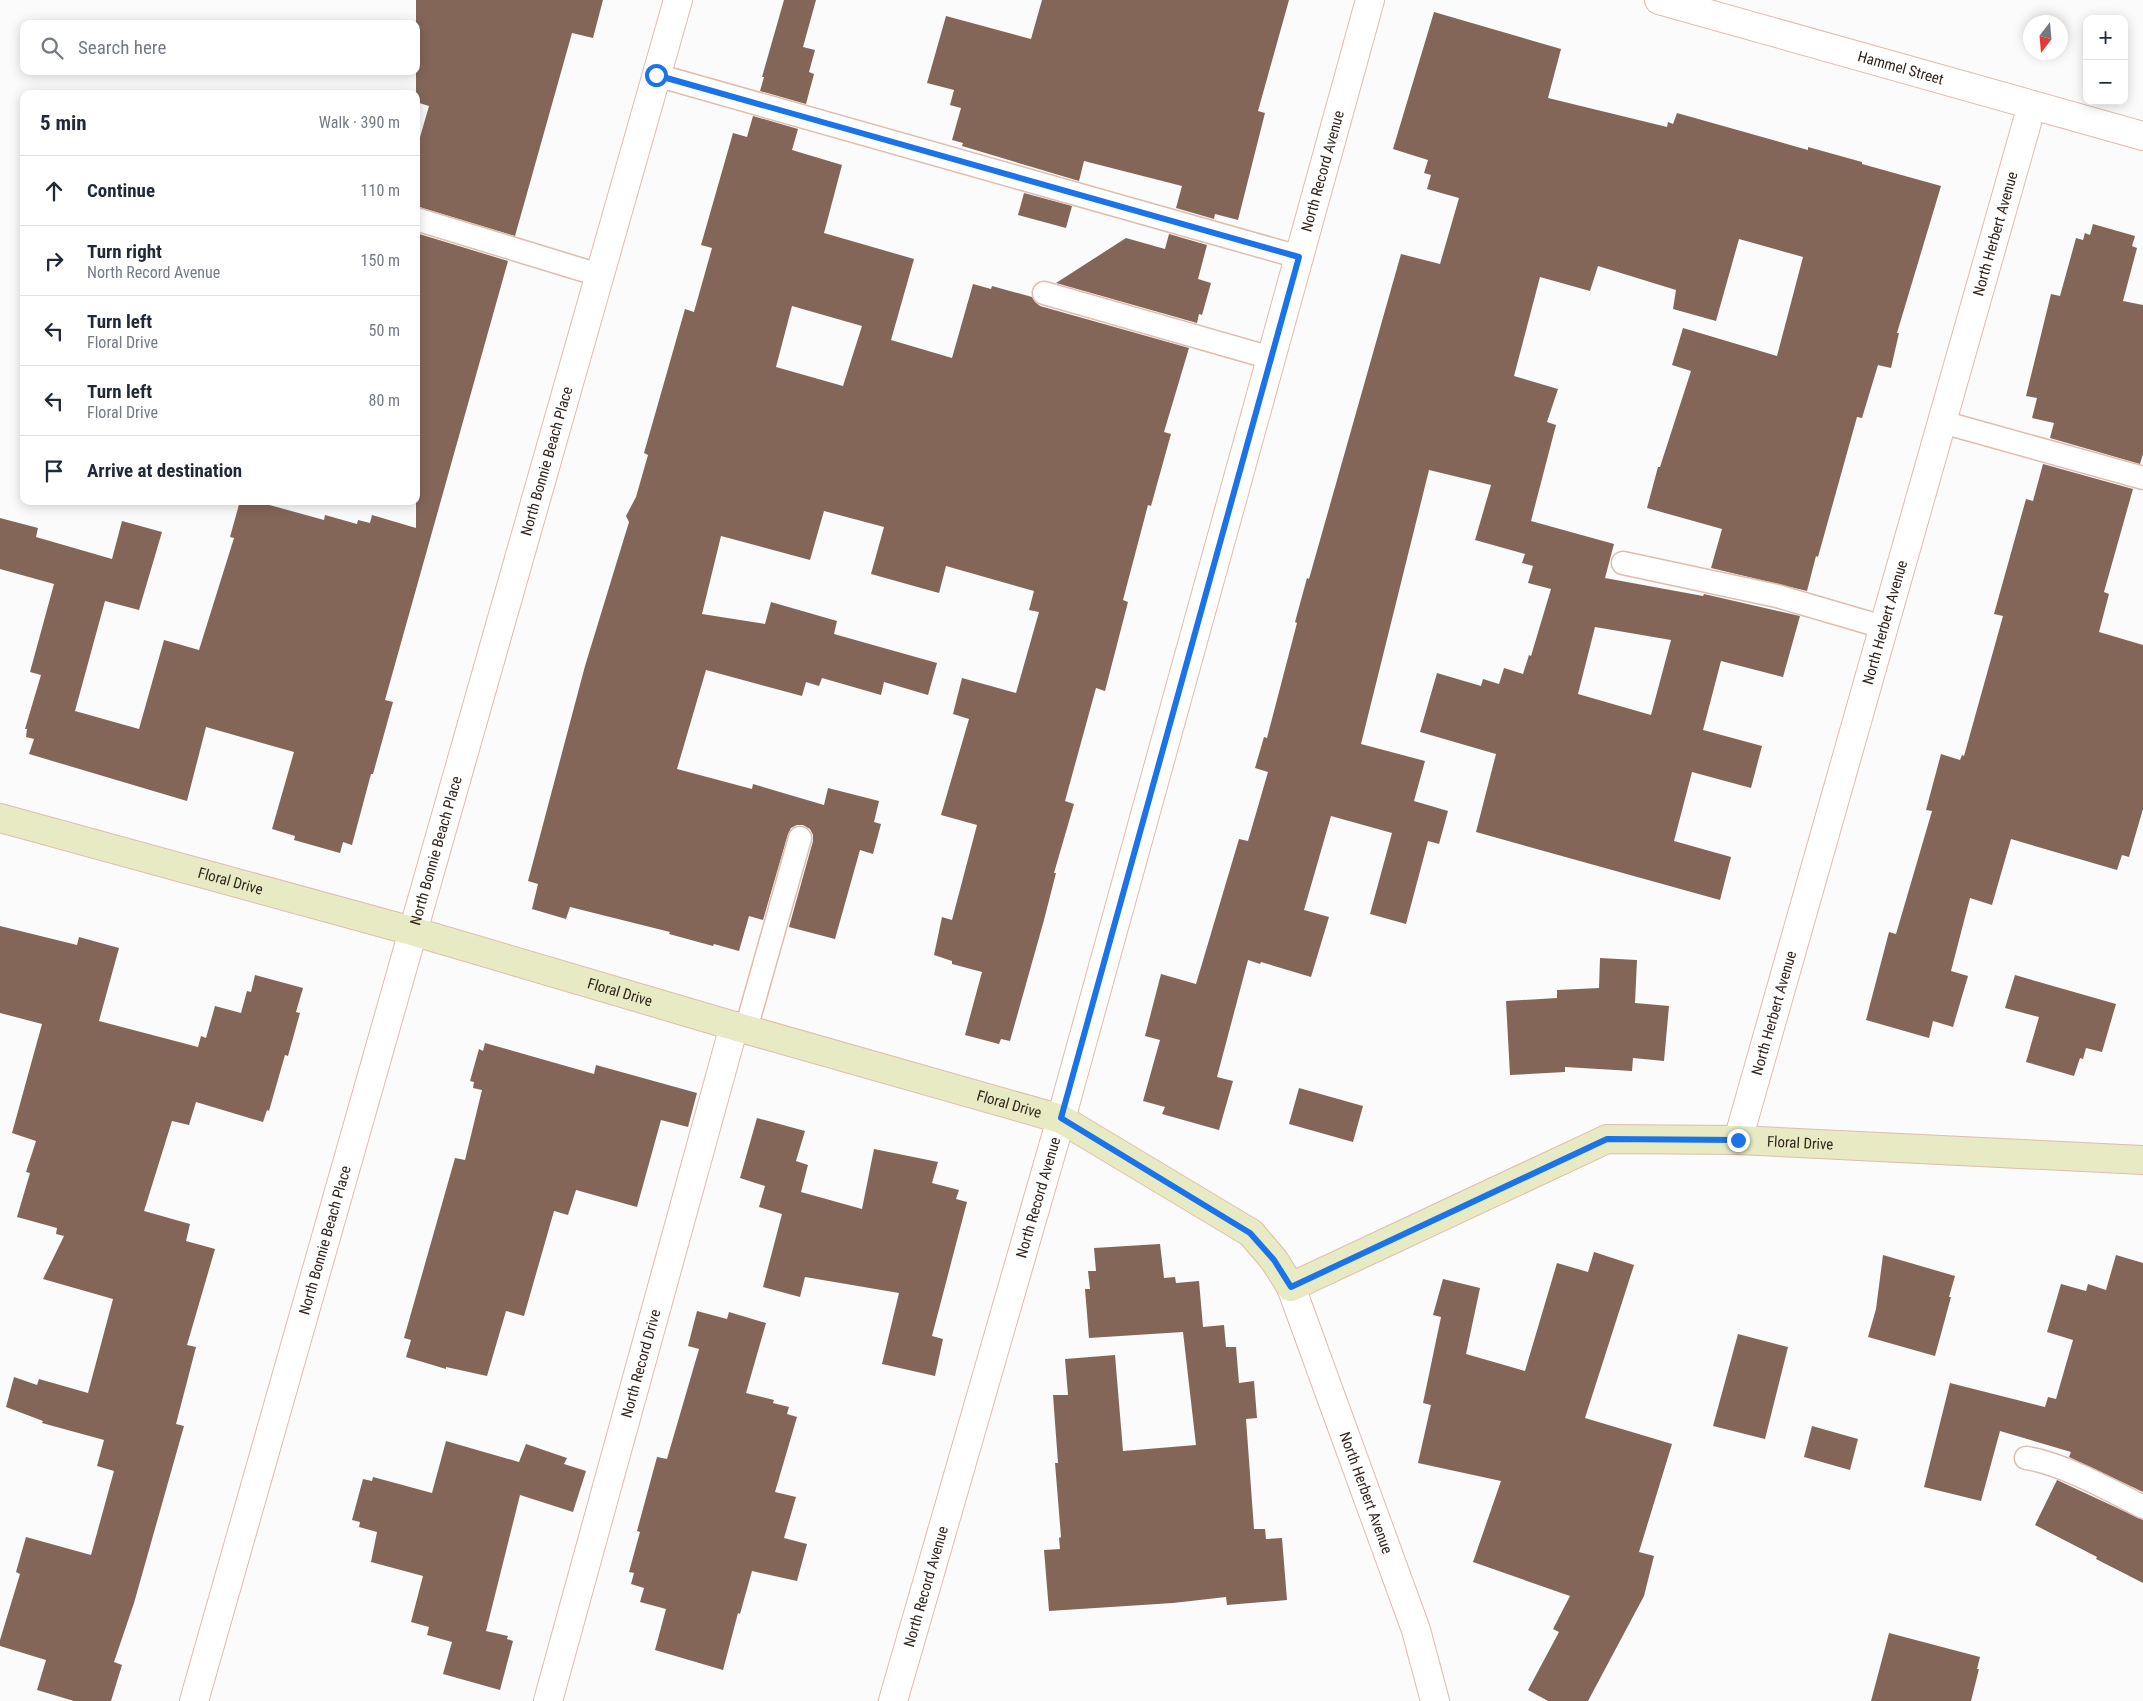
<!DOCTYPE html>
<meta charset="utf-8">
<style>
:root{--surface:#fff;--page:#f2f2f3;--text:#1f2937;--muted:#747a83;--line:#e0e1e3}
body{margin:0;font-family:"Roboto Condensed",sans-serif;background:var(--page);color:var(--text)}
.controls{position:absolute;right:15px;top:15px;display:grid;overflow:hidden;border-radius:10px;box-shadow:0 2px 12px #0003}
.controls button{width:45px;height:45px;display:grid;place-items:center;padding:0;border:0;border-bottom:1px solid var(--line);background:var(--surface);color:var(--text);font:25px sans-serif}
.compass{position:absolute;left:2023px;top:15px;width:45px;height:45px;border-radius:50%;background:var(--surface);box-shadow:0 2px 12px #0003;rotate:196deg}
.stop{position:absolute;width:15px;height:15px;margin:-11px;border:4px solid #1a73e8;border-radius:50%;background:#fff}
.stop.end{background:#1a73e8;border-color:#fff;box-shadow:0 1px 5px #0008}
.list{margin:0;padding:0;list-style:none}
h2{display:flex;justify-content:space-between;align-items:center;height:65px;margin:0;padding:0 20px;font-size:21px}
h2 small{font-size:16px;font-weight:400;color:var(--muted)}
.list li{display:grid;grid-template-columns:32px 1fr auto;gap:15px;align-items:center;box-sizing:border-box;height:70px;padding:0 20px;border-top:1px solid var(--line)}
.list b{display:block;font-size:19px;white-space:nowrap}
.list p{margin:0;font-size:16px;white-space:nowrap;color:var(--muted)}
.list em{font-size:16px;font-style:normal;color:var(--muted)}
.icon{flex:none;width:28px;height:28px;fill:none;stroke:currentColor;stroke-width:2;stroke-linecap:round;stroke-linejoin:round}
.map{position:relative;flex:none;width:2143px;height:1701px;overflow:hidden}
.search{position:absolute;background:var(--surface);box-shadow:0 2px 12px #0003;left:20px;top:20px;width:400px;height:55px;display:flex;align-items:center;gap:12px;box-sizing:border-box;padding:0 18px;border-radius:10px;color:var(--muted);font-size:19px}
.panel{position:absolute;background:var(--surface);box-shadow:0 2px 12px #0003;left:20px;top:90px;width:400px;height:415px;border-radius:10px}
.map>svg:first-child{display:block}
</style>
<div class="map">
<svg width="2143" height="1701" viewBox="0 0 2143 1701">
<rect width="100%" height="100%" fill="#fbfbfb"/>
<g fill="#846658" fill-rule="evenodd">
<polygon points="416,0 603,0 593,38 572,33 515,236 416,206 416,151 429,106 416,102"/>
<polygon points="784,0 816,0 803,47 815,50 809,72 814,74 806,104 760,91 764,77 762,77"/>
<polygon points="1042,0 1289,0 1258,111 1265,113 1238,220 1215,214 1214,219 1176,208 1182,186 1084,161 1079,181 962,146 963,143 952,140 961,108 950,105 954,90 927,83 946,16 1031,39"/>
<path d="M 1434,12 L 1561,49 L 1548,98 L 1667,127 L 1668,122 L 1673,124 L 1677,113 L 1808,150 L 1808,147 L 1862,162 L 1862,164 L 1941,186 L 1897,333 L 1899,333 L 1891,368 L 1878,365 L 1862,418 L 1857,417 L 1818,557 L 1816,556 L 1807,591 L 1711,568 L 1722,529 L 1647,508 L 1658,467 L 1660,467 L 1691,371 L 1672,365 L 1683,328 L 1777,356 L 1803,257 L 1739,239 L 1716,321 L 1673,309 L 1676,290 L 1598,266 L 1590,291 L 1540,277 L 1514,376 L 1558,389 L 1547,422 L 1556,425 L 1531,521 L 1614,544 L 1605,578 L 1703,596 L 1704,594 L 1800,616 L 1783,677 L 1721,661 L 1703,730 L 1762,746 L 1751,788 L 1692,772 L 1674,841 L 1731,857 L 1720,900 L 1476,832 L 1496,754 L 1420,732 L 1437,673 L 1481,686 L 1483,679 L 1499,684 L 1504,668 L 1523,674 L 1529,655 L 1531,656 L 1551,589 L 1528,583 L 1533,566 L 1522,563 L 1525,554 L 1475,540 L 1491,485 L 1429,470 L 1361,744 L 1425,761 L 1414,801 L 1448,811 L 1439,844 L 1428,841 L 1406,924 L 1370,914 L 1392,833 L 1331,816 L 1304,910 L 1329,917 L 1311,977 L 1261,962 L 1260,964 L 1248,960 L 1217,1077 L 1233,1081 L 1219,1130 L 1162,1114 L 1165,1107 L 1143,1101 L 1160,1040 L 1145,1036 L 1161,974 L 1196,984 L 1239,839 L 1248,841 L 1268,772 L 1255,768 L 1264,737 L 1267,738 L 1297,623 L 1295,622 L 1307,578 L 1309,579 L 1401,254 L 1440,264 L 1459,198 L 1427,189 L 1431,175 L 1424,173 L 1428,160 L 1393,149 ZM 1595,627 L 1671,640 L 1651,715 L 1578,694 Z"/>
<path d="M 753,116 L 798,129 L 792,150 L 842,165 L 824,233 L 914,259 L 891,340 L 952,358 L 973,284 L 991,289 L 992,286 L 1032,297 L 1035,302 L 1040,306 L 1189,348 L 1164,432 L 1171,434 L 1151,506 L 1148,505 L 1123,600 L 1128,602 L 1105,691 L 1096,688 L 1065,801 L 1074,804 L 1054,873 L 1056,873 L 1044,920 L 1010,1041 L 1001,1039 L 999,1044 L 965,1035 L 982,972 L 952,964 L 952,961 L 934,955 L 942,917 L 952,920 L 977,825 L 941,815 L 969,719 L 953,714 L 962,678 L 1016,693 L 1039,612 L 1029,610 L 1034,591 L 946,566 L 939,593 L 871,574 L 884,527 L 824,511 L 810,560 L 721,536 L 702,614 L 765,624 L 771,602 L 837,621 L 834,634 L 937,663 L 928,695 L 884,682 L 881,695 L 822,678 L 819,686 L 806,682 L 802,696 L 706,670 L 677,769 L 752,789 L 753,784 L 824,805 L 828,788 L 879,801 L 874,822 L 881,824 L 873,854 L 860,850 L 835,939 L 789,927 L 813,841 L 813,835 L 810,829 L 803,825 L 797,825 L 791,828 L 788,834 L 763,920 L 749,916 L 739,951 L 714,944 L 713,946 L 669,934 L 670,932 L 570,907 L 566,919 L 532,909 L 538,884 L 528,881 L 585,666 L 629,522 L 626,516 L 636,497 L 648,455 L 644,453 L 685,309 L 694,312 L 712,248 L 701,245 L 733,133 L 747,137 ZM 792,306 L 862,326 L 843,386 L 776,367 Z"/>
<polygon points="1024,193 1072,206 1066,228 1018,215"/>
<polygon points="2093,224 2135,236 2132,246 2137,248 2123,301 2143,305 2143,454 2140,464 2050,438 2054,423 2032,418 2037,398 2026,396 2051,294 2060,296 2076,238 2083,240 2085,233 2090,235"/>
<polygon points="416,233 508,261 385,700 393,702 373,774 371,774 352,845 343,842 340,853 294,840 295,836 272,829 294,752 206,727 187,801 29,754 34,739 26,737 27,729 25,729 41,675 30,672 54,584 0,569 0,518 38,528 36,537 112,559 122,521 162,532 139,610 105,601 75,711 139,729 164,640 199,650 234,538 230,537 240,501 255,501 324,520 325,515 357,524 358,520 370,523 372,515 416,528"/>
<polygon points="1169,234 1207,245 1198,279 1211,283 1202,315 1199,314 1197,323 1056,283 1126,238 1165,249"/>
<polygon points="2043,464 2133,489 2104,592 2109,594 2099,632 2143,645 2143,809 2129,857 2122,855 2117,870 2011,839 1992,905 1970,898 1951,971 1968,976 1953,1027 1933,1021 1929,1038 1866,1020 1889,932 1896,934 1932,811 1926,810 1941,754 1960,760 1962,755 1964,756 2003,616 1994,614 2026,499 2033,501"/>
<polygon points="0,926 77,945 79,937 119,948 99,1021 198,1047 201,1036 206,1038 215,1006 241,1013 247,991 251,992 255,975 303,988 296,1012 300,1013 288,1056 285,1055 269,1111 267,1110 263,1122 196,1102 189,1125 172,1121 144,1211 190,1224 186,1241 215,1249 187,1345 196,1347 176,1424 184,1426 134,1603 114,1662 122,1665 111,1701 74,1701 37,1690 46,1660 0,1646 0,1640 20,1574 16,1572 26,1537 91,1555 114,1471 97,1466 104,1440 42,1423 43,1421 6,1407 14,1377 37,1385 39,1379 88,1393 113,1299 43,1279 64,1236 56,1234 57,1228 17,1217 30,1173 26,1172 36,1141 12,1133 42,1024 0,1013"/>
<polygon points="1600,958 1637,960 1635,1003 1669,1006 1664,1061 1633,1058 1632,1071 1565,1067 1565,1072 1510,1075 1506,1001 1557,998 1557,990 1599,988"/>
<polygon points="2015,975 2116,1004 2102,1052 2086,1048 2083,1059 2080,1058 2074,1076 2026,1062 2039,1017 2005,1008"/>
<polygon points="485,1043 594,1074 596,1065 697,1093 688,1127 661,1120 637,1207 576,1190 568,1215 554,1211 524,1316 506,1311 487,1376 446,1367 446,1369 406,1357 411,1340 404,1338 455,1158 465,1160 482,1090 473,1088 474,1082 470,1081 479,1049 483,1051"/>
<polygon points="1299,1088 1363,1106 1353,1142 1289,1124"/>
<polygon points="757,1118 805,1131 796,1161 808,1165 801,1192 862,1209 874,1149 938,1162 932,1183 959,1190 956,1199 967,1202 932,1336 943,1339 935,1376 882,1364 899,1293 805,1277 800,1297 763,1287 782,1214 759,1207 765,1186 740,1178"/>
<polygon points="1160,1244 1164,1278 1175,1277 1176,1283 1199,1281 1203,1327 1224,1325 1226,1347 1236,1347 1239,1383 1254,1381 1257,1418 1246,1419 1254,1529 1265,1529 1266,1539 1282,1538 1287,1600 1227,1605 1226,1597 1173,1603 1049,1611 1044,1550 1060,1549 1059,1538 1061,1537 1055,1463 1058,1463 1053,1395 1068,1395 1065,1359 1115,1355 1123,1451 1196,1445 1183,1332 1089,1338 1085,1289 1090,1289 1088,1271 1096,1271 1094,1248"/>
<polygon points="1594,1252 1634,1265 1585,1418 1672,1444 1639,1552 1654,1556 1644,1596 1588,1701 1548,1701 1528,1690 1559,1632 1553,1629 1570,1596 1473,1562 1501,1481 1418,1463 1431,1405 1423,1403 1441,1317 1433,1315 1443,1279 1480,1288 1466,1354 1525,1371 1557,1263 1588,1272"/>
<polygon points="1883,1255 1955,1276 1949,1297 1951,1297 1935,1356 1868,1337 1876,1309"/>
<polygon points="2116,1255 2143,1263 2143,1492 2069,1457 2071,1452 2000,1431 1981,1501 1924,1487 1950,1383 2045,1407 2048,1397 2056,1399 2073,1340 2047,1332 2061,1284 2086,1291 2088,1284 2106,1290"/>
<polygon points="697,1311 727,1319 729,1312 766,1323 746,1393 774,1400 773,1403 789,1407 787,1414 797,1417 775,1492 796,1497 784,1538 807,1544 797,1581 752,1571 740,1614 738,1613 723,1670 655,1650 666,1609 640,1602 644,1588 631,1584 634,1573 629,1572 640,1532 637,1531 657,1457 667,1459 699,1349 688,1346"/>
<polygon points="1738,1334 1788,1347 1765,1439 1713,1426"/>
<polygon points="1812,1426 1858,1439 1850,1470 1804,1457"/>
<polygon points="446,1441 519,1462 526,1444 567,1458 564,1464 586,1471 573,1512 520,1495 486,1631 508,1636 507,1639 513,1641 500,1690 443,1674 452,1642 427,1635 429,1627 411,1622 423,1576 371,1562 377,1532 359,1527 360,1522 352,1520 363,1479 372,1481 373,1477 432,1493"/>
<polygon points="2057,1480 2143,1520 2143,1583 2096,1559 2097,1557 2035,1525"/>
<polygon points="1889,1633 1980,1657 1977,1669 1979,1669 1971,1701 1871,1701"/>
</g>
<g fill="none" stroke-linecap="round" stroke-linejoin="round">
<g stroke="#dfbdae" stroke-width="25">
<g id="lane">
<polyline points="656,75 1299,257"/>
<polyline points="416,219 599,275"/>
<polyline points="1044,293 1271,358"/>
<polyline points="1942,422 2143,478"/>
<polyline points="1623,563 1777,596 1883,627"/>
<polyline points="746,1029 800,838"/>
<path d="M 2026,1458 C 2061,1463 2110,1490 2143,1507"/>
</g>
</g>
<g stroke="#dfbdae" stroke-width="30">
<g id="street">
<path id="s1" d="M 1659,0 L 2143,136"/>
<path id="s2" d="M 1738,1140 L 2032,105"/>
<path id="s3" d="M 1291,1287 L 1416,1630 L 1435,1701"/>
<path id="s4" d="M 194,1701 L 678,0"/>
<path id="s5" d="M 548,1701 L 734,1026"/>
<path id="s6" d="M 893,1701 L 1061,1119 L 1370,0"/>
</g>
</g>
<g stroke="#dfbdae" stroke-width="30">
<g id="secondary">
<path id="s7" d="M 0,818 L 412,931 L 734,1026 L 1061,1119 L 1251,1233 L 1274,1260 L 1291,1287 L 1607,1139 L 1738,1140 L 2143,1160"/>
</g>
</g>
<use href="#lane" stroke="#fff" stroke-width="22"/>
<use href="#street" stroke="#fff" stroke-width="28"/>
<use href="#secondary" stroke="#e7eac2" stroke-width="28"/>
</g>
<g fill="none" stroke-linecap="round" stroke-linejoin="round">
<polyline stroke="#1a73e8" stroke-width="6" points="656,75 1299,257 1061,1118 1250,1233 1274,1260 1291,1287 1607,1139 1738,1140"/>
</g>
<g text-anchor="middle" stroke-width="5" stroke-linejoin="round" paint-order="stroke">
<g font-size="15" fill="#32251f" stroke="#fff">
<text dy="5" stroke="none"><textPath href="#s1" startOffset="251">Hammel Street</textPath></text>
<text dy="5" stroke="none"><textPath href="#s6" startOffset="1589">North Record Avenue</textPath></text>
<text dy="5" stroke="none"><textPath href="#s2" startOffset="942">North Herbert Avenue</textPath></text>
<text dy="5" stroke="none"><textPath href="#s4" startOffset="1289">North Bonnie Beach Place</textPath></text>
<text dy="5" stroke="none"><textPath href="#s2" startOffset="538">North Herbert Avenue</textPath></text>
<text dy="5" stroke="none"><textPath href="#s4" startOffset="884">North Bonnie Beach Place</textPath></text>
<text dy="5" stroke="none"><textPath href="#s7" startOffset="239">Floral Drive</textPath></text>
<text dy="5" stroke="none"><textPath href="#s7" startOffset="644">Floral Drive</textPath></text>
<text dy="5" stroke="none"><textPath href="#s2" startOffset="132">North Herbert Avenue</textPath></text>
<text dy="5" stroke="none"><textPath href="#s7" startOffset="1049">Floral Drive</textPath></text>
<text dy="5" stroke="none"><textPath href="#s7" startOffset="1934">Floral Drive</textPath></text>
<text dy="5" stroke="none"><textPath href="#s6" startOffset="524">North Record Avenue</textPath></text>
<text dy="5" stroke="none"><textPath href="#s4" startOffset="479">North Bonnie Beach Place</textPath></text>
<text dy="5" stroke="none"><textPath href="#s5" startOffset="350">North Record Drive</textPath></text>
<text dy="5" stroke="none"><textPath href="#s3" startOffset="219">North Herbert Avenue</textPath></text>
<text dy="5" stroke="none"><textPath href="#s6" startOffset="119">North Record Avenue</textPath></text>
</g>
</g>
</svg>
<div class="controls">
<button>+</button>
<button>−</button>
</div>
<svg class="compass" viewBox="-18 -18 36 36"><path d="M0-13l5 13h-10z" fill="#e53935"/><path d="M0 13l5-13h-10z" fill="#747a83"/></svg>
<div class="stop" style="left:656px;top:75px"></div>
<div class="stop end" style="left:1738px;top:1140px"></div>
<div class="search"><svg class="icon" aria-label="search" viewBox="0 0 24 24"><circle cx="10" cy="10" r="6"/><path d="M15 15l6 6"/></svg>Search here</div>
<section class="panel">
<h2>5 min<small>Walk · 390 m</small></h2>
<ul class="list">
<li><svg class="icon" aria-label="ahead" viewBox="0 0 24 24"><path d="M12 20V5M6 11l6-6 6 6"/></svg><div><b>Continue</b></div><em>110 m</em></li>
<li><svg class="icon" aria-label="right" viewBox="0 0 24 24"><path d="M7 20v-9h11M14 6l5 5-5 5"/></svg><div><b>Turn right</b><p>North Record Avenue</p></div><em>150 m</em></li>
<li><svg class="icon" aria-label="left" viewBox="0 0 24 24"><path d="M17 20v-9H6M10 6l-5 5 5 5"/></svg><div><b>Turn left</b><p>Floral Drive</p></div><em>50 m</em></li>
<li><svg class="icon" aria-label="left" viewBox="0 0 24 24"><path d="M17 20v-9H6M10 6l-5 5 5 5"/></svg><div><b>Turn left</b><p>Floral Drive</p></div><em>80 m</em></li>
<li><svg class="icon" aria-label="arrive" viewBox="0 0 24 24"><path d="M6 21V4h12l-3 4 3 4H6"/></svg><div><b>Arrive at destination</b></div></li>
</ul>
</section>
</div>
